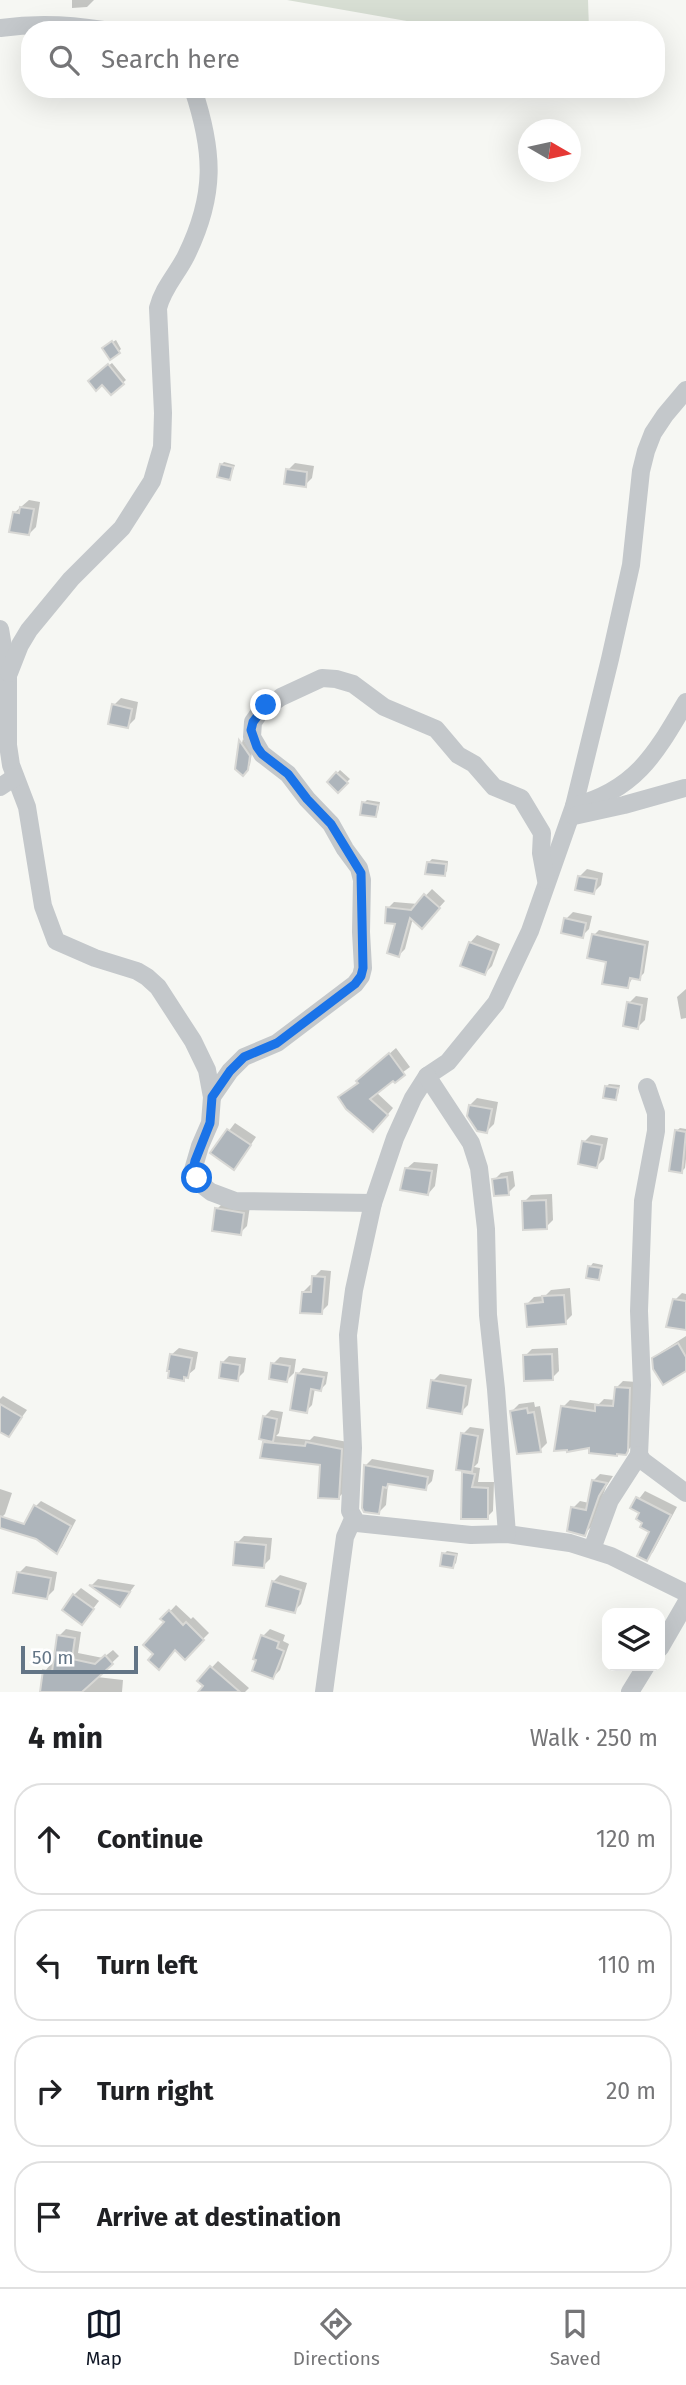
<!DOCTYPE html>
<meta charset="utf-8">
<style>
:root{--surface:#fff;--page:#f2f2f2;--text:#202124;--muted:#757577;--line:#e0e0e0;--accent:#111827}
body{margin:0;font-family:"Fira Sans",sans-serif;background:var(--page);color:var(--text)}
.controls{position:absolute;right:21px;bottom:21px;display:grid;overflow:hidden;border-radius:14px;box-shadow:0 7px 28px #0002}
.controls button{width:63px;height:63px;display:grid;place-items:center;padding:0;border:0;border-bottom:2px solid var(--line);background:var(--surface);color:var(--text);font:35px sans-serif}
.compass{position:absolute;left:518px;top:119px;width:63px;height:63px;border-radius:50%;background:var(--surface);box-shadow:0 7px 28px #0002;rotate:99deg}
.scale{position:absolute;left:21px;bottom:18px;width:117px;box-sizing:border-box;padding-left:7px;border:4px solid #637586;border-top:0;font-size:19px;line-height:24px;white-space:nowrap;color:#637586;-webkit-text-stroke:5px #fff;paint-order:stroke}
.stop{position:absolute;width:21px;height:21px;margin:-16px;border:5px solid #1a73e8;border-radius:50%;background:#fff}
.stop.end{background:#1a73e8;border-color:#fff;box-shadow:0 2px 7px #0008}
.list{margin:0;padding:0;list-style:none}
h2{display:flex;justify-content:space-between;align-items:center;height:91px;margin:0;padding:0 28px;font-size:30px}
h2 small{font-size:23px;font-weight:400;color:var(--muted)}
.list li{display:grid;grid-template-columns:46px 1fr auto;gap:21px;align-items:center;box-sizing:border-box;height:112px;margin:0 14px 14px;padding:0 14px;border:2px solid var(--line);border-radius:28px}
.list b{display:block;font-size:26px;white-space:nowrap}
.list em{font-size:23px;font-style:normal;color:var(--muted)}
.icon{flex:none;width:38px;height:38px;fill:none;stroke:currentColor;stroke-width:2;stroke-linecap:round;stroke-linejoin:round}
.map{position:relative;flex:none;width:686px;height:1692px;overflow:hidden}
.search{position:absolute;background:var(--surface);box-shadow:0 7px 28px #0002;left:21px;right:21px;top:21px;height:77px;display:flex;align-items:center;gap:18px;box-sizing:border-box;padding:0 24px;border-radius:28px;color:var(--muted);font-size:26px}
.sheet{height:595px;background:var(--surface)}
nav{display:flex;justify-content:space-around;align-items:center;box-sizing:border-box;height:98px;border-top:2px solid var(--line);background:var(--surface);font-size:19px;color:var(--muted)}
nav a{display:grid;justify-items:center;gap:4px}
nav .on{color:var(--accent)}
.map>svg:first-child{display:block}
</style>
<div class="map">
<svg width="686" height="1692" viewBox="0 0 686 1692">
<rect width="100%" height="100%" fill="#f6f7f3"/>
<polygon fill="#d7ded3" points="287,0 588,0 589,30 458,30"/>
<g fill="#0003">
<polygon points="72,0 94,0 87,7 72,8"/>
<polygon points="116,340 121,349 118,352 108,345"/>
<polygon points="112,363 126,380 111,393 102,383 93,378"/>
<polygon points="224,462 235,465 230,478 221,465"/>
<polygon points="295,463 314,466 312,478 305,485 288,470"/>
<polygon points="29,500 40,502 36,527 29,534 14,513"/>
<polygon points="121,698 138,702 135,719 128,726 114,705"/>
<polygon points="243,739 252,752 250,765 243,773 236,768"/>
<polygon points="340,770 350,779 338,790 329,782"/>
<polygon points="367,800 380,802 378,812 375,816 364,803"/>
<polygon points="432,859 448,861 447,871 444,875 429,862"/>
<polygon points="587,869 603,873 601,885 594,892 580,876"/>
<polygon points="432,889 445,901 428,920 413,918 405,949 399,955 397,922 388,908 394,902 418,904"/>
<polygon points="573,912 592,916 589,929 582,936 566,919"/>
<polygon points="599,930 649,941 644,973 639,978 633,977 628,986 608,961 594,935"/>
<polygon points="477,935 500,944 492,966 485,973 470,943"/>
<polygon points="686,989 686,1018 681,1019 677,997"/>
<polygon points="636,996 648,998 645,1020 638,1027 629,1003"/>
<polygon points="396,1048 410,1067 376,1092 393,1108 380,1124 359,1082 365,1075"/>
<polygon points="609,1084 620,1085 618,1095 615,1098 606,1087"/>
<polygon points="477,1098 498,1102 494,1124 487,1131 470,1105"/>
<polygon points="235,1123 256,1137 240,1161 212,1153"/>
<polygon points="680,1128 686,1129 686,1159 685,1168 682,1171 676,1131"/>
<polygon points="591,1135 608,1138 604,1159 597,1166 584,1142"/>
<polygon points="414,1162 438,1164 435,1186 428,1194 406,1169"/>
<polygon points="513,1171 515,1186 508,1193 494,1180 501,1173"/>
<polygon points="552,1194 553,1220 546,1227 524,1202 531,1195"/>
<polygon points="224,1202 250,1206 247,1226 240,1233 217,1209"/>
<polygon points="593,1263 603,1265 601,1275 598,1278 590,1267"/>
<polygon points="321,1270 331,1271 328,1305 321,1312 303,1292 310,1285 313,1285 314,1277"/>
<polygon points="570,1288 572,1315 565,1322 527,1304 534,1297 545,1296 551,1290"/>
<polygon points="682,1293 686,1294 686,1328 675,1300"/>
<polygon points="686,1336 686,1369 654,1359 661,1352"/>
<polygon points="179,1348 198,1352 195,1369 183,1379 171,1355"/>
<polygon points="558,1348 559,1371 552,1378 525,1356 532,1349"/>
<polygon points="229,1356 246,1358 244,1372 237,1379 222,1363"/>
<polygon points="280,1357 296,1359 294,1373 287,1380 273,1364"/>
<polygon points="303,1368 328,1372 326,1384 321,1389 315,1388 312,1405 306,1411 298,1374"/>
<polygon points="440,1374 472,1379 468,1405 461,1412 433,1381"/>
<polygon points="623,1381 637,1382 632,1446 625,1453 591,1446 563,1407 570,1400 599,1404 604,1399 616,1400 616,1388"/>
<polygon points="3,1396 27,1410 9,1435 0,1430 0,1399"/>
<polygon points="534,1402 535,1407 540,1406 547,1443 540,1450 512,1411 519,1404"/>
<polygon points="271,1410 283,1412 279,1433 276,1436 310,1440 314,1436 348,1442 346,1490 339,1497 322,1463 265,1442 268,1439 264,1417"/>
<polygon points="470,1427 484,1429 478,1463 474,1467 480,1468 478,1482 494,1482 493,1511 487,1517 464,1473 467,1469 463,1434"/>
<polygon points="372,1459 434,1470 432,1481 425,1488 388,1484 386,1505 379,1512 365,1466"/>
<polygon points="600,1474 613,1476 606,1487 591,1527 584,1534 573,1508 580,1501 589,1503 593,1481"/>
<polygon points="0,1489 12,1493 5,1514 0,1519"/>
<polygon points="645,1491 677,1507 653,1552 646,1559 651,1531 641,1513 632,1508"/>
<polygon points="41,1501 76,1520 62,1547 57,1552 36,1506"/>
<polygon points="244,1536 272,1538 270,1559 263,1566 237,1543"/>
<polygon points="447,1551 458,1553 456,1563 453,1566 444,1554"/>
<polygon points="26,1566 57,1572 54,1590 47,1597 19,1573"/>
<polygon points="280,1575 307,1583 301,1604 294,1611 273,1582"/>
<polygon points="98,1579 135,1585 120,1605 92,1585"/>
<polygon points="81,1588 99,1601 82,1623 74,1595"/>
<polygon points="176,1605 191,1619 193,1617 209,1633 185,1657 176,1648 166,1622 163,1619"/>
<polygon points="66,1629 81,1632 78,1653 103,1658 113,1650 119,1656 97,1677 123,1680 122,1692 41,1692 45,1671 51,1664 54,1665 59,1636"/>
<polygon points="270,1629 285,1635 283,1641 289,1644 280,1670 273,1677 263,1636"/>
<polygon points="218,1661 249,1688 245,1692 207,1692 205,1686 199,1681"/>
</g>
<g fill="#aeb5bb" stroke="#d8d8d5" stroke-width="2">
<polygon points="112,341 120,353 110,360 102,348"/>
<polygon points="108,364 124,384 111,395 102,385 96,391 88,381"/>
<polygon points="220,464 233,467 230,480 217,477"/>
<polygon points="286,469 307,472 306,487 284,484"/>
<polygon points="20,507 34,509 29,535 9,532 13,512 19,513"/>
<polygon points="112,704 132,709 128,728 108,724"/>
<polygon points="239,740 250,756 248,770 243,776 235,769"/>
<polygon points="336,772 348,783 338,793 327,782"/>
<polygon points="362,802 378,805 376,817 360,815"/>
<polygon points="427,862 446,864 445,876 425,874"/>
<polygon points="578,876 597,879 594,894 575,890"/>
<polygon points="424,894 440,908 422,929 410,918 399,957 387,953 395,924 385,923 386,907 411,910"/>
<polygon points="564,918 586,923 583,938 561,933"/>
<polygon points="592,934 645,945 640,980 630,978 628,988 602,984 606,962 587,958"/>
<polygon points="469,942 494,951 485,975 460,966"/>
<polygon points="627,1002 642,1005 638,1029 623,1026"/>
<polygon points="389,1053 405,1075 395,1083 393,1081 370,1099 388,1115 373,1132 346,1109 338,1097 358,1083 356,1081"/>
<polygon points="605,1086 618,1088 616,1100 603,1098"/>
<polygon points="469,1105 492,1109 487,1133 477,1131 467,1116"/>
<polygon points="227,1129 251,1145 234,1170 210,1153"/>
<polygon points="675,1130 686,1132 682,1173 669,1171"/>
<polygon points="582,1141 602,1145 597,1168 578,1164"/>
<polygon points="405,1168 432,1171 428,1195 400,1190"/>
<polygon points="507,1177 509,1195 494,1196 492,1179"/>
<polygon points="546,1200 547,1229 523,1230 522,1201"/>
<polygon points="215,1208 244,1213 241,1235 212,1231"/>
<polygon points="588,1266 601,1268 599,1280 586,1278"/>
<polygon points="312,1276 325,1277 322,1314 300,1313 302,1292 311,1292"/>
<polygon points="564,1295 566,1324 527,1327 525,1304 543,1302 542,1296"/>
<polygon points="673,1299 686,1301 686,1330 666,1327"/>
<polygon points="678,1343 686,1357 686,1371 663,1385 653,1369 652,1358"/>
<polygon points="170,1354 192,1358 188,1378 184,1377 184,1381 168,1378 169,1371 167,1371"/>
<polygon points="552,1354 553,1380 524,1381 523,1355"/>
<polygon points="221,1362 240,1365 238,1381 219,1378"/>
<polygon points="271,1363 290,1366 287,1382 269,1379"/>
<polygon points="296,1373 324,1377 321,1391 311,1389 307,1413 290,1410"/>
<polygon points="431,1380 466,1386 462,1414 427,1408"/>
<polygon points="615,1387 630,1388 628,1451 626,1455 617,1454 617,1456 589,1453 589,1448 567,1452 567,1450 554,1451 561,1406 595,1411 595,1405 613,1406"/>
<polygon points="0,1404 22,1417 9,1437 0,1432"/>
<polygon points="527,1408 528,1413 534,1412 541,1452 517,1454 510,1411"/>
<polygon points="263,1416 277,1419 273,1442 259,1439"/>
<polygon points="461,1433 478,1436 472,1472 456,1470"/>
<polygon points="263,1442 305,1446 306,1442 342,1449 339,1499 318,1498 320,1465 260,1458"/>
<polygon points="364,1465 428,1477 426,1490 388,1484 387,1488 383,1487 379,1514 364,1512 362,1508"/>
<polygon points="462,1472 475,1474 472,1487 488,1488 488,1519 461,1519"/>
<polygon points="592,1480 607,1483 599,1496 585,1536 567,1531 571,1507 586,1510"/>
<polygon points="636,1497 671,1515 647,1561 637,1556 649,1532 640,1527 642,1523 636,1519 639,1513 630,1508"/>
<polygon points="34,1505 71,1526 57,1554 36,1539 0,1528 0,1516 24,1524"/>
<polygon points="235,1542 266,1545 264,1568 233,1565"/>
<polygon points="442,1553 456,1555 453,1568 440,1566"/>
<polygon points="17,1572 51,1578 47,1599 13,1593"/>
<polygon points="272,1581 301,1590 295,1613 266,1606"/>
<polygon points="89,1585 130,1592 120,1607"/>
<polygon points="73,1594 94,1609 82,1625 62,1610"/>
<polygon points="169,1610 183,1625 186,1622 204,1640 185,1660 175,1650 159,1670 148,1660 153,1654 143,1645 164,1622 160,1619"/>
<polygon points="57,1635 75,1638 72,1659 95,1664 105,1655 113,1664 82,1692 40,1692 43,1670 52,1672"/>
<polygon points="261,1635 279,1642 277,1648 284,1651 273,1679 252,1671 256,1660 253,1659"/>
<polygon points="210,1666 240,1692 198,1692 203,1686 197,1681"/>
</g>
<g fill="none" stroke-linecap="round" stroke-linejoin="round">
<g stroke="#c4c8cb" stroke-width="18">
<path d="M 0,28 C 36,23 67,24 103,30"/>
<polyline points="686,390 665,415 653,433 646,451 641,471 631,565 610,659 574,806 530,931 496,1003 448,1062 427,1076 413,1098 395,1138 373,1203 354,1290 348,1335 353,1448 350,1511 357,1523 471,1535 507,1534 570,1543 611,1556 686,1593"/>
<polyline points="0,629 8,676 8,745 11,765 27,807 43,906 56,941 95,958 137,971 147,977 158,987 193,1041 207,1070 212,1097 210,1123 200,1146 193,1170 202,1185 211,1192 235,1201 373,1203"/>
<path d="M 9,673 L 20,645 L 29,630 L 71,579 L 122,528 L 152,481 L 162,447 L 163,413 L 158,308 C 163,288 177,274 186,256 C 216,195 214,152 193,89"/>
<polyline points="0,787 15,777"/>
<path d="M 574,806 C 636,790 656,753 686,702"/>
<polyline points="574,816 624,805 685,788"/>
<polyline points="427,1076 471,1143 479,1168 486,1229 488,1315 496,1389 507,1534"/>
<polyline points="647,1087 656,1113 656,1131 643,1201 639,1311 642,1385 639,1455 643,1461 686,1493"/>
<polyline points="212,1097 230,1071 244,1057 277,1043 355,984 361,976 363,968 361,932 362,880 359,868 345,849 331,824 307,799 288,774 262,754 252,737 253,722 260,712 281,697 322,678 336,679 353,684 384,707 436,729 458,755 474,764 494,787 521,798 542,833 541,853 546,880"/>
<polyline points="592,1549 610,1500 639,1455"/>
<polyline points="660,1648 686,1603"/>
<polyline points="324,1692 345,1537 353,1519"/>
<polyline points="630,1692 646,1666"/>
</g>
</g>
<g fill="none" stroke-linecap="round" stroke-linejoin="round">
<polyline stroke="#1a73e8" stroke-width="9" points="197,1178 193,1170 195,1161 210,1123 212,1097 230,1071 244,1057 277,1043 355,984 361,976 363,968 361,873 331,824 307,799 288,774 262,754 257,747 251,730 253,722 266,705"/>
</g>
</svg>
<div class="controls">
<button><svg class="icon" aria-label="layers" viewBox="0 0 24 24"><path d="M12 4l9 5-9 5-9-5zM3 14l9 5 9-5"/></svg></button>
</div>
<svg class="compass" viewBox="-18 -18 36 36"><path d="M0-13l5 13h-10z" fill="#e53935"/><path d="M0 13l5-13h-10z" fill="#757577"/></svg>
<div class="scale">50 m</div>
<div class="stop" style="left:197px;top:1178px"></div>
<div class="stop end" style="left:266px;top:705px"></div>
<div class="search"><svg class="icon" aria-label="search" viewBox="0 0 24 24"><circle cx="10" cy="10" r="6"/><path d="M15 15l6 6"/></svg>Search here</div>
</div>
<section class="sheet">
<h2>4 min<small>Walk · 250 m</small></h2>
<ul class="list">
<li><svg class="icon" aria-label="ahead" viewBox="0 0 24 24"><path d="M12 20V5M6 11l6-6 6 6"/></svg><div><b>Continue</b></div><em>120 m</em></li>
<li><svg class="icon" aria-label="left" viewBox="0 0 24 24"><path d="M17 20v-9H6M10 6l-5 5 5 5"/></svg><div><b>Turn left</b></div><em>110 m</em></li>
<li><svg class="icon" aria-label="right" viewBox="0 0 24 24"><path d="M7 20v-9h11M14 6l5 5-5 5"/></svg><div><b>Turn right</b></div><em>20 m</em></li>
<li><svg class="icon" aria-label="arrive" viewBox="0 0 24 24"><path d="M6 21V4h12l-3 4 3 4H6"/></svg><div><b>Arrive at destination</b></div></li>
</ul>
</section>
<nav>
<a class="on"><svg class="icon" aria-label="map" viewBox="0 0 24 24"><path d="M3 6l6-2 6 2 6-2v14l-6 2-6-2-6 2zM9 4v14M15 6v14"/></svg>Map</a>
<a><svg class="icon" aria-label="directions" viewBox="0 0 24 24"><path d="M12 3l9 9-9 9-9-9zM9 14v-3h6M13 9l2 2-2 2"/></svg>Directions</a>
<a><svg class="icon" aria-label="saved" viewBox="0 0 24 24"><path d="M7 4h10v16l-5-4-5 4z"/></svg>Saved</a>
</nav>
